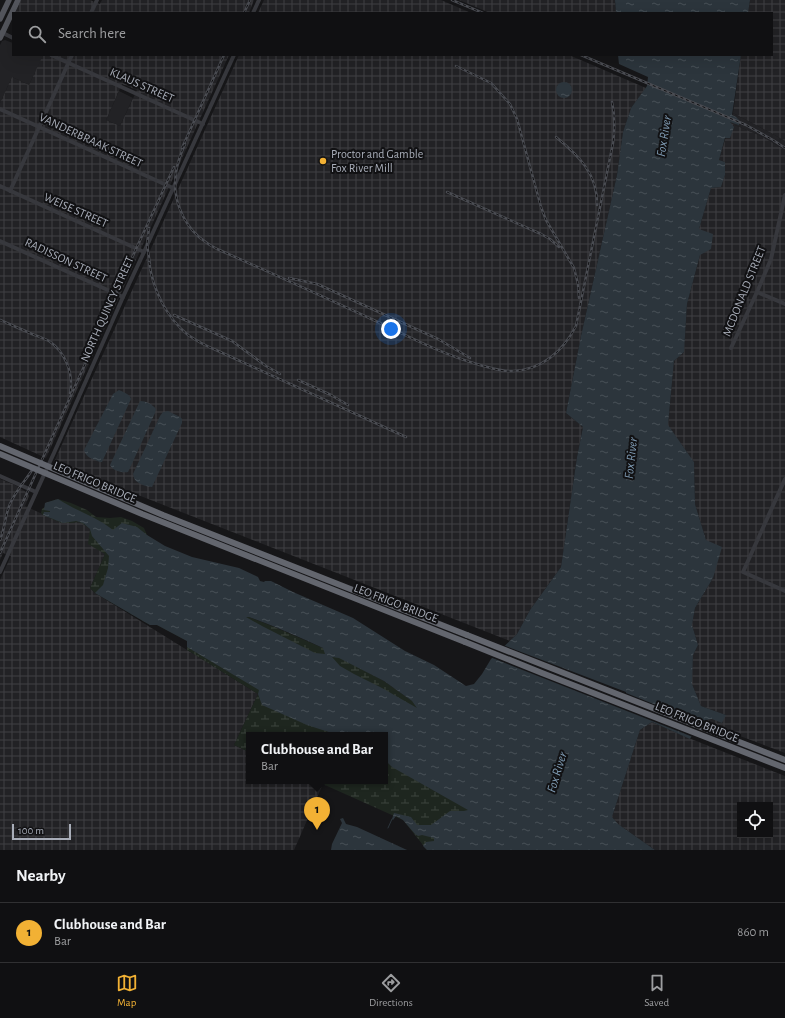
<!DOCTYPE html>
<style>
:root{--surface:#101012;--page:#1e1e20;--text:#f1f3f6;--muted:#9c9d9f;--line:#303032;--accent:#f2b134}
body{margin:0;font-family:"Alegreya Sans",sans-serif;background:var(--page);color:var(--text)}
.controls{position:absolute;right:12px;bottom:12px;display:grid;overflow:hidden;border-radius:0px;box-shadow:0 4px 16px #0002}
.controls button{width:36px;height:36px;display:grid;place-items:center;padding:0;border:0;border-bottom:1px solid var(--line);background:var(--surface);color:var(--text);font:20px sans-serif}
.scale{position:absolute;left:12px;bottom:10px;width:59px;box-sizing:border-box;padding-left:4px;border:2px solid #a8adb8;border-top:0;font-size:11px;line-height:14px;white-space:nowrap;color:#a8adb8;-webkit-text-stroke:3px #111113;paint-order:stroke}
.you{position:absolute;left:391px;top:329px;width:14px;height:14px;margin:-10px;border:3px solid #fff;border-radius:50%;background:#1a73e8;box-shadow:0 0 0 6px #1a73e833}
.badge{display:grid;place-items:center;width:26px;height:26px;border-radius:50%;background:var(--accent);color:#111;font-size:13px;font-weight:700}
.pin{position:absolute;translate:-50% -33px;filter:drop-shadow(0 1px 2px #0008)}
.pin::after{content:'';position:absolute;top:21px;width:14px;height:12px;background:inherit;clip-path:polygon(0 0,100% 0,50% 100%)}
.popup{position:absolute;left:246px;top:732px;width:142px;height:52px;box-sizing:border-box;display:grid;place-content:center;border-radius:0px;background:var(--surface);filter:drop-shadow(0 1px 3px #0005);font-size:13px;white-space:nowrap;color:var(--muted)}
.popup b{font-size:15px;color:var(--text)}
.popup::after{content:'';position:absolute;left:50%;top:100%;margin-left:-8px;border:8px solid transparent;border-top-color:var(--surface)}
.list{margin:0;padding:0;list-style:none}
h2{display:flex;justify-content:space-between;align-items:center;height:52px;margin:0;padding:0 16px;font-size:17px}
h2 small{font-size:13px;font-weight:400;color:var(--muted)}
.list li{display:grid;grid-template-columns:26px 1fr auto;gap:12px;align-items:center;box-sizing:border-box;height:60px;padding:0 16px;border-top:1px solid var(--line)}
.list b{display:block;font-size:15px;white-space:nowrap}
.list p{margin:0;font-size:13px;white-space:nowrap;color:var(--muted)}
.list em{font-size:13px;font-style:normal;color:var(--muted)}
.icon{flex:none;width:22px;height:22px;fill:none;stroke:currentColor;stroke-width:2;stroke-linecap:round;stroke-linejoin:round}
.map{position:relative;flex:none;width:785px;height:850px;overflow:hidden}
.search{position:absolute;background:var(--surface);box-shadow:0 4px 16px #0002;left:12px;right:12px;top:12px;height:44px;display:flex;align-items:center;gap:10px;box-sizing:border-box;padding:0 14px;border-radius:0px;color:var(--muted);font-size:15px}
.sheet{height:112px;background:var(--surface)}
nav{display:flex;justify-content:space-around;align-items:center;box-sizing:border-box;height:56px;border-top:1px solid var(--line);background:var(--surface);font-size:11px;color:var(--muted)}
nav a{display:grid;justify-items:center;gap:2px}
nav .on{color:var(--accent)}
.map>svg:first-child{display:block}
</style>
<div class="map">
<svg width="785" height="850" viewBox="0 0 785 850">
<defs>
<pattern id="industrial-grid" width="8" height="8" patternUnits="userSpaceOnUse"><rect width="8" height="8" fill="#222225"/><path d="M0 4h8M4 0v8" fill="none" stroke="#3f3f43"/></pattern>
<pattern id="wetland-marsh" width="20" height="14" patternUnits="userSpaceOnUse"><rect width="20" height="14" fill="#1e261f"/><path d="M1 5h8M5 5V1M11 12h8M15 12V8" fill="none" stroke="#3c433d"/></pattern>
<pattern id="water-ripples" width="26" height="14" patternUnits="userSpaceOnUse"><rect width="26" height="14" fill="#2c353c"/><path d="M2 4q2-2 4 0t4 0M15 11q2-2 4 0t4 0" fill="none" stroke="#485056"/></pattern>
</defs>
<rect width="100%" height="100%" fill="#161618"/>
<g fill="#222225">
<polygon points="5,40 13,43 13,55 40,55 43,56 29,85 12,77 0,103 0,45 2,41"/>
<polygon points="119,91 133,98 120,126 106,120"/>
<polygon points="733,113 773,134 785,141 785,150 761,136 730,123"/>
</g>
<g fill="url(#industrial-grid)" fill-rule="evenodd">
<polygon points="21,0 90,0 100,4 102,0 254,0 249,13 15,13"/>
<polygon points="264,0 441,0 471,13 258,13"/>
<polygon points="459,0 615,0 616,13 490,13"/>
<polygon points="750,0 785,0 785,141 773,134 733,113 741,55 772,55 772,13 748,13"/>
<path d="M 43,55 L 229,55 L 46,458 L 0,437 L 0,103 L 12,77 L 29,85 ZM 122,84 L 137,90 L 120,126 L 106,120 Z"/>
<polygon points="239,55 569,55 646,88 631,108 623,132 617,175 581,336 566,413 583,427 577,457 561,567 530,610 517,634 510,641 54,462"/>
<polygon points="730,123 761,136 785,150 785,753 700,721 712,719 726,715 701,706 692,684 693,655 698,645 692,625 695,608 713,578 706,540 695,504 694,462 668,426 674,361 684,352 687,304 700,255 699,229 711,188 721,187 725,175 725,162 719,160"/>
<polygon points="0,479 17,486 26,492 28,494 29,496 25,506 62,523 76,521 83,523 90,529 90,533 105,554 90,588 95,593 258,694 234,745 249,752 249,781 316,781 323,784 294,850 0,850 0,580 11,556 3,553 0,560"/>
<path d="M 652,722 L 686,737 L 785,776 L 785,850 L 655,850 L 618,824 L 612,817 L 640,730 ZM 740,805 L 770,805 L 770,835 L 740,835 Z"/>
</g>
<path fill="url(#wetland-marsh)" d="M 58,499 L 71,503 L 87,510 L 96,517 L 110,518 L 121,517 L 132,521 L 144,528 L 147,535 L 249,617 L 272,626 L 323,648 L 384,681 L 412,701 L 446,712 L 469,810 L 427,850 L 403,820 L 316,781 L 385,781 L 385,735 L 249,735 L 249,752 L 234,745 L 258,694 L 187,650 L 187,641 L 157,625 L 150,625 L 95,593 L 90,588 L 105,554 L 88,544 L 90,529 C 76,518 78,524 63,523 C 57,522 49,517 43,515 L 41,513 L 42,509 L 45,507 L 45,503 Z"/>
<g fill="url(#water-ripples)" fill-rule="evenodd">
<polygon points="615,0 750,0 748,13 616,13"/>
<path d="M 618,55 L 741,55 L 732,115 L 736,117 L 739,120 L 739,125 L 730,122 L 734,127 L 730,138 L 725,138 L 719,160 L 725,162 L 725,175 L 721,187 L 711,188 L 699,229 L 713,234 L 711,249 L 700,255 L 687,304 L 684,352 L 674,361 L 668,425 L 694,462 L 695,504 L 706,540 L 722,547 L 713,578 L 695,608 L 692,625 L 698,645 L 693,655 L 692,684 L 701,706 L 726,715 L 722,723 L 712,719 L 700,721 L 690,739 L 652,722 L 640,730 L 612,817 L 618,824 L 655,850 L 427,850 L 423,846 L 426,842 L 434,841 L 434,838 L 422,835 L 418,836 L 415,834 L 403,820 L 396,816 L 393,820 L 392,819 L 394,813 L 411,817 L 417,825 L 431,825 L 450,811 L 464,811 L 468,810 L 392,767 L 385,760 L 385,735 L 363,735 L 362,734 L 357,735 L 338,735 L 307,725 L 262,705 L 258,694 L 259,690 L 187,647 L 187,641 L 157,625 L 150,625 L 95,593 L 103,585 L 108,568 L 109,556 L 92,536 L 90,529 L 83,523 L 76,521 L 63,523 L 43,515 L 44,512 L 50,512 L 50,511 L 44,510 L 45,503 L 58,499 C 76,511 97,517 113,530 L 122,523 L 137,527 L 147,535 L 165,546 L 192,557 L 239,568 L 258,577 L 260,581 L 264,582 L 265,581 L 271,581 L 293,592 L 353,618 L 405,651 L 434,665 L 466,686 L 474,684 L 482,674 L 491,659 L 517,634 L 530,610 L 561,567 L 577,457 L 583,427 L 566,413 L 581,336 L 617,175 L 623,132 L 631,108 L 647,86 L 648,77 L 619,64 ZM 246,617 L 249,617 C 274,626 299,637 323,648 L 325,654 L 315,653 L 262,626 ZM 332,657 L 339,658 L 384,681 L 412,701 L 417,708 L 382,688 L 354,674 L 340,666 Z"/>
<circle cx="564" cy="90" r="8"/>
<path d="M 119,390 C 123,392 130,394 131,399 L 102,462 L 100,462 C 93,459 86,458 84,450 L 113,394 Z"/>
<path d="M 140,401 C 146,401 152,404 156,409 L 155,413 L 130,468 L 128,472 C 122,473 113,471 110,465 Z"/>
<path d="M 168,411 L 180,417 L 182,419 L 182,423 L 152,487 C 148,487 139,484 136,481 C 134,479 134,477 133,474 L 160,416 L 163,412 Z"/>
<polygon points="343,818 346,824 357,827 407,850 331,850 332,844 342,823 340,819"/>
</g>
<polygon fill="#161618" points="503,645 626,692 626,693 701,723 693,737 543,678 490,657"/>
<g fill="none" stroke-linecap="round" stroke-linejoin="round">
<polyline stroke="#2c353c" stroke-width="1" points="388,828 392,819"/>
<g stroke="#37383d" stroke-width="4">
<polyline points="91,13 97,0"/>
<polyline points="253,13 259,0"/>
<polyline points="1,32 13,38"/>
<polyline points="51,55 203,124"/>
<polyline points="0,109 173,188"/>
<polyline points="0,186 144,252"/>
<polyline points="10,191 72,55"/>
<polyline points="0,241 123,297"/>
<polyline points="757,292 785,304"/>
<polyline points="731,348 757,292 771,259 785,195"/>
<polyline points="0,476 36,492"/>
<polyline points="785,479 743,572 785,591"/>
<polyline points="0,572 58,444 123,297 144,252 234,55"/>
</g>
<g stroke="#53555c" stroke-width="5.5">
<polyline points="0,19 9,0"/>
<polyline points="0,38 18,0"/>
</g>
<g stroke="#63666e" stroke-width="6">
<polyline points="467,635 785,760"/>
<polyline points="465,642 542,673 785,768"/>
</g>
<g stroke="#4a4c52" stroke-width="2.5">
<g id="rail">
<polyline points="452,0 483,13"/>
<polyline points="244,13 250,0"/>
<polyline points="581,55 746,125 773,140 785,148"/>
<polyline points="456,66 491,83 500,93 510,104 517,119 541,207 546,220 574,268 578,284 579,298"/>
<path d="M 556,137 C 578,155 598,174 597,205"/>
<path d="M 185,144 C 181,153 177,163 176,173 C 172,197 182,222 199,237 C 205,242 211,246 217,249 C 272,273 326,298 380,323 C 413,339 445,355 480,365 C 491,368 502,372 513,371 C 542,370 563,351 576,326 L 613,143 C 615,128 615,116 612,102"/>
<polyline points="182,148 224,55"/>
<polyline points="447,192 541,234 550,239 559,247"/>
<polyline points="149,228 147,244 150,265"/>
<path d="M 149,262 C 153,290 166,317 188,335 C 197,341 206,346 216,350 L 406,437"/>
<polyline points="289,278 317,284 326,288 438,339 470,358"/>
<polyline points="174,315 232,341 266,366 280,374"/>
<path d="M 0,320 C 11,325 21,329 32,334 C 37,336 43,338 49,341 C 65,352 74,373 70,393"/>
<polyline points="298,380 331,395 348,405"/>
<path d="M 0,540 C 5,528 5,515 10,504 C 16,490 27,479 34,467"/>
<polyline points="0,553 86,362 136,249 174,167"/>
</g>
</g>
<use href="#rail" stroke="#111113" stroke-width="1" stroke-dasharray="3" stroke-linecap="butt"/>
<g stroke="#63666e" stroke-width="6">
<polyline points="0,446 163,515 467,635"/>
<polyline points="0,454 142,514 465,642"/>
</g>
</g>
<circle fill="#f2b134" stroke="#111113" stroke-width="1.5" cx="323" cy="161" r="4"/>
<g text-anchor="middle" stroke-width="4" stroke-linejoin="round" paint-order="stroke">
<g font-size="12" fill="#a8adb8" stroke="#111113">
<text transform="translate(142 85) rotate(24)" y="4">KLAUS STREET</text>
<text transform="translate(91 140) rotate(25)" y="4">VANDERBRAAK STREET</text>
<text transform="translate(76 210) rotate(24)" y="4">WEISE STREET</text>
<text transform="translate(66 260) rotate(25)" y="4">RADISSON STREET</text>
<text transform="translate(744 291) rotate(-68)" y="4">MCDONALD STREET</text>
<text transform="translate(107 309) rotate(-66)" y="4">NORTH QUINCY STREET</text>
<text transform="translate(95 482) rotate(23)" y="4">LEO FRIGO BRIDGE</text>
<text transform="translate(396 603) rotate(21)" y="4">LEO FRIGO BRIDGE</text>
<text transform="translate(697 722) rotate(22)" y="4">LEO FRIGO BRIDGE</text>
</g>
<g font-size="12" fill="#a8adb8" stroke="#111113" text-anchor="start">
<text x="331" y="158">Proctor and Gamble<tspan x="331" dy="14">Fox River Mill</tspan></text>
</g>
<g font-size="13" font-style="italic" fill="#7f9bb3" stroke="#111113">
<text transform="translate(663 136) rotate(-81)" y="5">Fox River</text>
<text transform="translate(630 458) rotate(-84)" y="5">Fox River</text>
<text transform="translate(556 772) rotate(-73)" y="5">Fox River</text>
</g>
</g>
</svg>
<div class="controls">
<button><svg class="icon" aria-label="locate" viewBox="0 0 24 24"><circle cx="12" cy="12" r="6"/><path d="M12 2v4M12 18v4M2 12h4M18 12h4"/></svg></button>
</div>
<div class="scale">100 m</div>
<div class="you"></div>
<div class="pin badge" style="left:317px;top:830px">1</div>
<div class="popup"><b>Clubhouse and Bar</b>Bar</div>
<div class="search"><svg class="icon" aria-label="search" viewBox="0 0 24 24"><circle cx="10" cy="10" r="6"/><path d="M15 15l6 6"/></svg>Search here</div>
</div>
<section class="sheet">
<h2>Nearby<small></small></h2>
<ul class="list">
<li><span class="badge">1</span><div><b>Clubhouse and Bar</b><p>Bar</p></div><em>860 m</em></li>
</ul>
</section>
<nav>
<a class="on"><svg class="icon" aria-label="map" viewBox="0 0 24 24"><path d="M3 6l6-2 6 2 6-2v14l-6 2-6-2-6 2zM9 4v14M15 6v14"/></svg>Map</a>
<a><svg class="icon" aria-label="directions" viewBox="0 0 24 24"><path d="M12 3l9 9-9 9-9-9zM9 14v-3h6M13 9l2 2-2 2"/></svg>Directions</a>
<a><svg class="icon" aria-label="saved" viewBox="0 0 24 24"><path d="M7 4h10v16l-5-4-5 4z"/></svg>Saved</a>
</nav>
